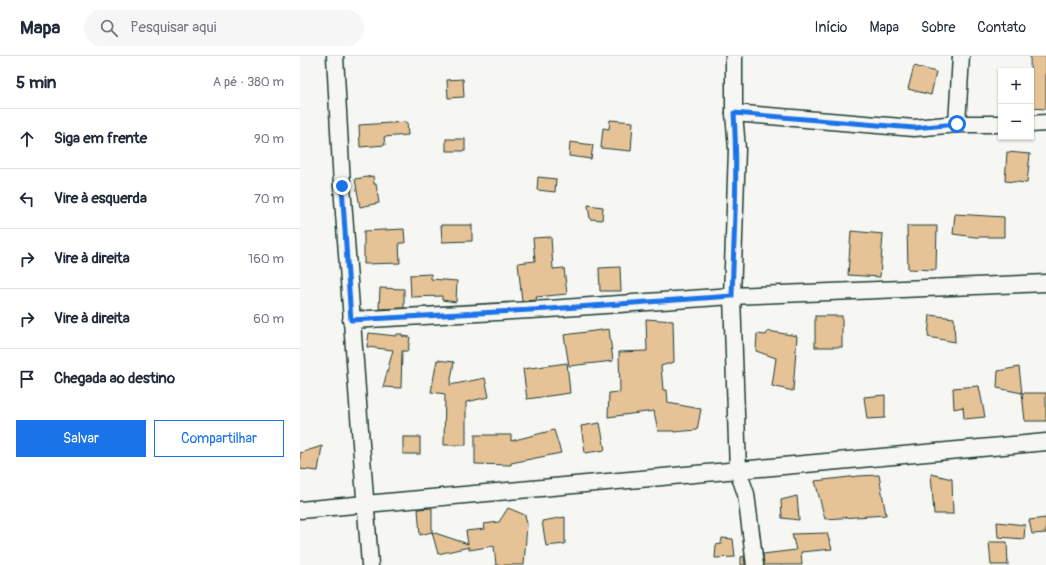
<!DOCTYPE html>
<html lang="pt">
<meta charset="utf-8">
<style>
:root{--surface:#fff;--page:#f6f6f7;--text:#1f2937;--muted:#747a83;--line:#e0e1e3;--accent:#1a73e8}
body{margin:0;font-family:Pangolin,sans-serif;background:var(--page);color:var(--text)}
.controls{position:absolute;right:12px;top:12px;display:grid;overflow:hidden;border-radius:0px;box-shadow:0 1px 3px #0004}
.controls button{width:36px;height:36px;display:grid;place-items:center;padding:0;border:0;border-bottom:1px solid var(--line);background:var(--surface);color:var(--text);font:20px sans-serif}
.stop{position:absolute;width:12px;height:12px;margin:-9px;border:3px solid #1a73e8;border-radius:50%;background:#fff}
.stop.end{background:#1a73e8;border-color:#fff;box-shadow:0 1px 4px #0008}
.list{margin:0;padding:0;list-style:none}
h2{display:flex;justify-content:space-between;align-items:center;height:52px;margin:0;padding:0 16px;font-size:17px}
h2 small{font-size:13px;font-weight:400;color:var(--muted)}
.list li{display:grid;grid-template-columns:26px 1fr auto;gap:12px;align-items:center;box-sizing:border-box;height:60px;padding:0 16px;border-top:1px solid var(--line)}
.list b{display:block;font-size:15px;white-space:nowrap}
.list em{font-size:13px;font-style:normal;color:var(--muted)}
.actions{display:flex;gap:8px;padding:12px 16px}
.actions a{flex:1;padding:9px 0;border:1px solid var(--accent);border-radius:0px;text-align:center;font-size:14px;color:var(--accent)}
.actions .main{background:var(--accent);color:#fff}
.icon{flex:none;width:22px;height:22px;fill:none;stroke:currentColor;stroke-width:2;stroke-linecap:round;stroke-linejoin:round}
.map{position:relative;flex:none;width:746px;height:509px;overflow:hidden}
header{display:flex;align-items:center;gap:24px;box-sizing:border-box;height:56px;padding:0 20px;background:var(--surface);border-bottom:1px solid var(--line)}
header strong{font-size:19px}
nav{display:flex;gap:22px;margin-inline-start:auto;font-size:14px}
.search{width:280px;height:36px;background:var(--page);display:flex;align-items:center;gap:10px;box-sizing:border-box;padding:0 14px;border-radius:22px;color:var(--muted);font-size:15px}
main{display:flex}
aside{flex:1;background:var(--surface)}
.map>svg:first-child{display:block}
</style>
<header>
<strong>Mapa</strong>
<div class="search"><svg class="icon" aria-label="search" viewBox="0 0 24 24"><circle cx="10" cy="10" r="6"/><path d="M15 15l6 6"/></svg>Pesquisar aqui</div>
<nav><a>Início</a><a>Mapa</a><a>Sobre</a><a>Contato</a></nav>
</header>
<main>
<aside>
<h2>5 min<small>A pé · 380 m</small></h2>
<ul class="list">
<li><svg class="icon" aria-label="ahead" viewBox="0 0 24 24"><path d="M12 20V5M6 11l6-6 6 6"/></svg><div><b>Siga em frente</b></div><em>90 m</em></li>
<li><svg class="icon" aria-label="left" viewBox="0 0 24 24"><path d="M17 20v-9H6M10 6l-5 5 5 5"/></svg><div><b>Vire à esquerda</b></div><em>70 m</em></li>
<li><svg class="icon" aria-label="right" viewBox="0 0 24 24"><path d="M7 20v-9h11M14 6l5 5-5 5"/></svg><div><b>Vire à direita</b></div><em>160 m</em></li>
<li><svg class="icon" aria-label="right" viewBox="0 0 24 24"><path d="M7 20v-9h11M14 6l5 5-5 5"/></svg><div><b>Vire à direita</b></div><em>60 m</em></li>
<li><svg class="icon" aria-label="arrive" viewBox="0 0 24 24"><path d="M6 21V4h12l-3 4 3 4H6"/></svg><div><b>Chegada ao destino</b></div></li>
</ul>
<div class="actions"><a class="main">Salvar</a><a>Compartilhar</a></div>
</aside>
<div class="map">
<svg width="746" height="509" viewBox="0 0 746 509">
<rect width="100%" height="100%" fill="#f6f6f2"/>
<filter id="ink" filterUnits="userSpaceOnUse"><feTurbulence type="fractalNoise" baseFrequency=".025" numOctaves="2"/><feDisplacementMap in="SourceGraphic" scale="8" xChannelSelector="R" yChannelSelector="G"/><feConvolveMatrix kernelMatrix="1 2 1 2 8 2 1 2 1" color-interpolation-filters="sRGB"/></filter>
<g filter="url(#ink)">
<g fill="#e6c297" stroke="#1f3d34">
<polygon points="730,0 746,0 746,53 731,52"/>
<polygon points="614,10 636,16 631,39 608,33"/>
<polygon points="163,23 164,41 148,42 147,24"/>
<polygon points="310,64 333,66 331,95 301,92 303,72 309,73"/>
<polygon points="107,66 108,79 84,81 85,89 60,91 59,69"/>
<rect x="146" y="83" width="19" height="12"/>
<polygon points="270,86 293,89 291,103 269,100"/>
<polygon points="707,96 730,98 727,127 705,125"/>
<polygon points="73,120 74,128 76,128 79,147 60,151 55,123"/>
<polygon points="238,121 256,123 255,136 237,134"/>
<polygon points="288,149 303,151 302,164 290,163"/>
<polygon points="655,158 704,161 704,181 675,181 653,178"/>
<polygon points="141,169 172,169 172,185 142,186"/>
<polygon points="607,170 637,170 636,214 608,213"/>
<polygon points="104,173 105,187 99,187 100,207 64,208 64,175"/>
<polygon points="551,175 583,178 580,221 548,219"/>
<polygon points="251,181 253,213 264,212 267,238 236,241 237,244 222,245 218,207 235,205 233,182"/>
<polygon points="320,211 321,235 300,235 299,212"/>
<polygon points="131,218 131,223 157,225 156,246 142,244 142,240 111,241 110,219"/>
<polygon points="80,232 104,233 104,252 79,253"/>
<polygon points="630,259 654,262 655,286 628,281"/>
<rect x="515" y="260" width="27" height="31"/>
<polygon points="346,263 373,265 374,306 361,310 363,334 367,334 368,347 401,353 397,374 374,376 374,375 358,375 354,355 308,361 309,337 320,336 319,296 347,295"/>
<polygon points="309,273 313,305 269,310 264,279"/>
<polygon points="468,275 497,280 493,335 472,330 476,302 456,295 457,278 466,279"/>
<polygon points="69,277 96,280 97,278 102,278 102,280 110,281 108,295 102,295 101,332 83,331 93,294 67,291"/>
<polygon points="137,304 154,306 150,329 185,322 189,341 166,346 166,389 144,389 145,338 131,336"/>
<polygon points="267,307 270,337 227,343 223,313"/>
<polygon points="719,311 722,337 697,332 698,315"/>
<polygon points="679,330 685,361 664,363 663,351 654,353 653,332"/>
<polygon points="722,337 746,337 746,365 725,365"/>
<polygon points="585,339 585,362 567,363 564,341"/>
<polygon points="300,367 305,394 285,397 281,370"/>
<polygon points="254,374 261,397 211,407 211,409 175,408 175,379 211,379 211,385"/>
<rect x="103" y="381" width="17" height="17"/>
<polygon points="22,390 18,415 0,413 0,397"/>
<polygon points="631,418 652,423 653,458 634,458"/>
<polygon points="579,419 586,459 525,463 515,425 558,420"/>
<polygon points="497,440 499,464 482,462 481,444"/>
<polygon points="132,452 132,476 120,479 118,453"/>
<polygon points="208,452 225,459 227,468 224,509 196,509 194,490 169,494 169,491 138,498 132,476 168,488 166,475 185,473 184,468 199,466"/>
<polygon points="265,461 265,488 246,490 242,465"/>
<polygon points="746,462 746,477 732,478 729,464"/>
<polygon points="697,466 725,469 724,483 698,481"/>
<polygon points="527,477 532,493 501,496 502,509 464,509 463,498 496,494 492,478"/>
<polygon points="422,482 433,483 435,501 415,502 416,489 421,488"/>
<polygon points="689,486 707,486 708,509 691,509"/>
<polygon points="444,500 445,509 441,509 441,501"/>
</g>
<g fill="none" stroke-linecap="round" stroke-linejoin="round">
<g stroke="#1f3d34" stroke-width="19">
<g id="street">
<polyline points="35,0 42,130 70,509"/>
<polyline points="434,0 434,57 437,93 432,240 438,415 446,438 455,509"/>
<polyline points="434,57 614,72 657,68 701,68"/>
<polyline points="657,68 661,0"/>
<polyline points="731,68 746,67"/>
<polyline points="51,264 249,253 432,240 746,227"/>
<polyline points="0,454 746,386"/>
</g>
</g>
<use href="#street" stroke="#f6f6f2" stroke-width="16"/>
</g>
</g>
<g fill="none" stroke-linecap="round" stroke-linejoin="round" filter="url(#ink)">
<path stroke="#1a73e8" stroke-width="5" d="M 42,130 L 51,264 L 249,253 L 432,240 C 434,179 438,118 434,57 L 614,72 L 657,68"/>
</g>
</svg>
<div class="controls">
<button>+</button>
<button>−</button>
</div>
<div class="stop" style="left:657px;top:68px"></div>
<div class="stop end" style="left:42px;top:130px"></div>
</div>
</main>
